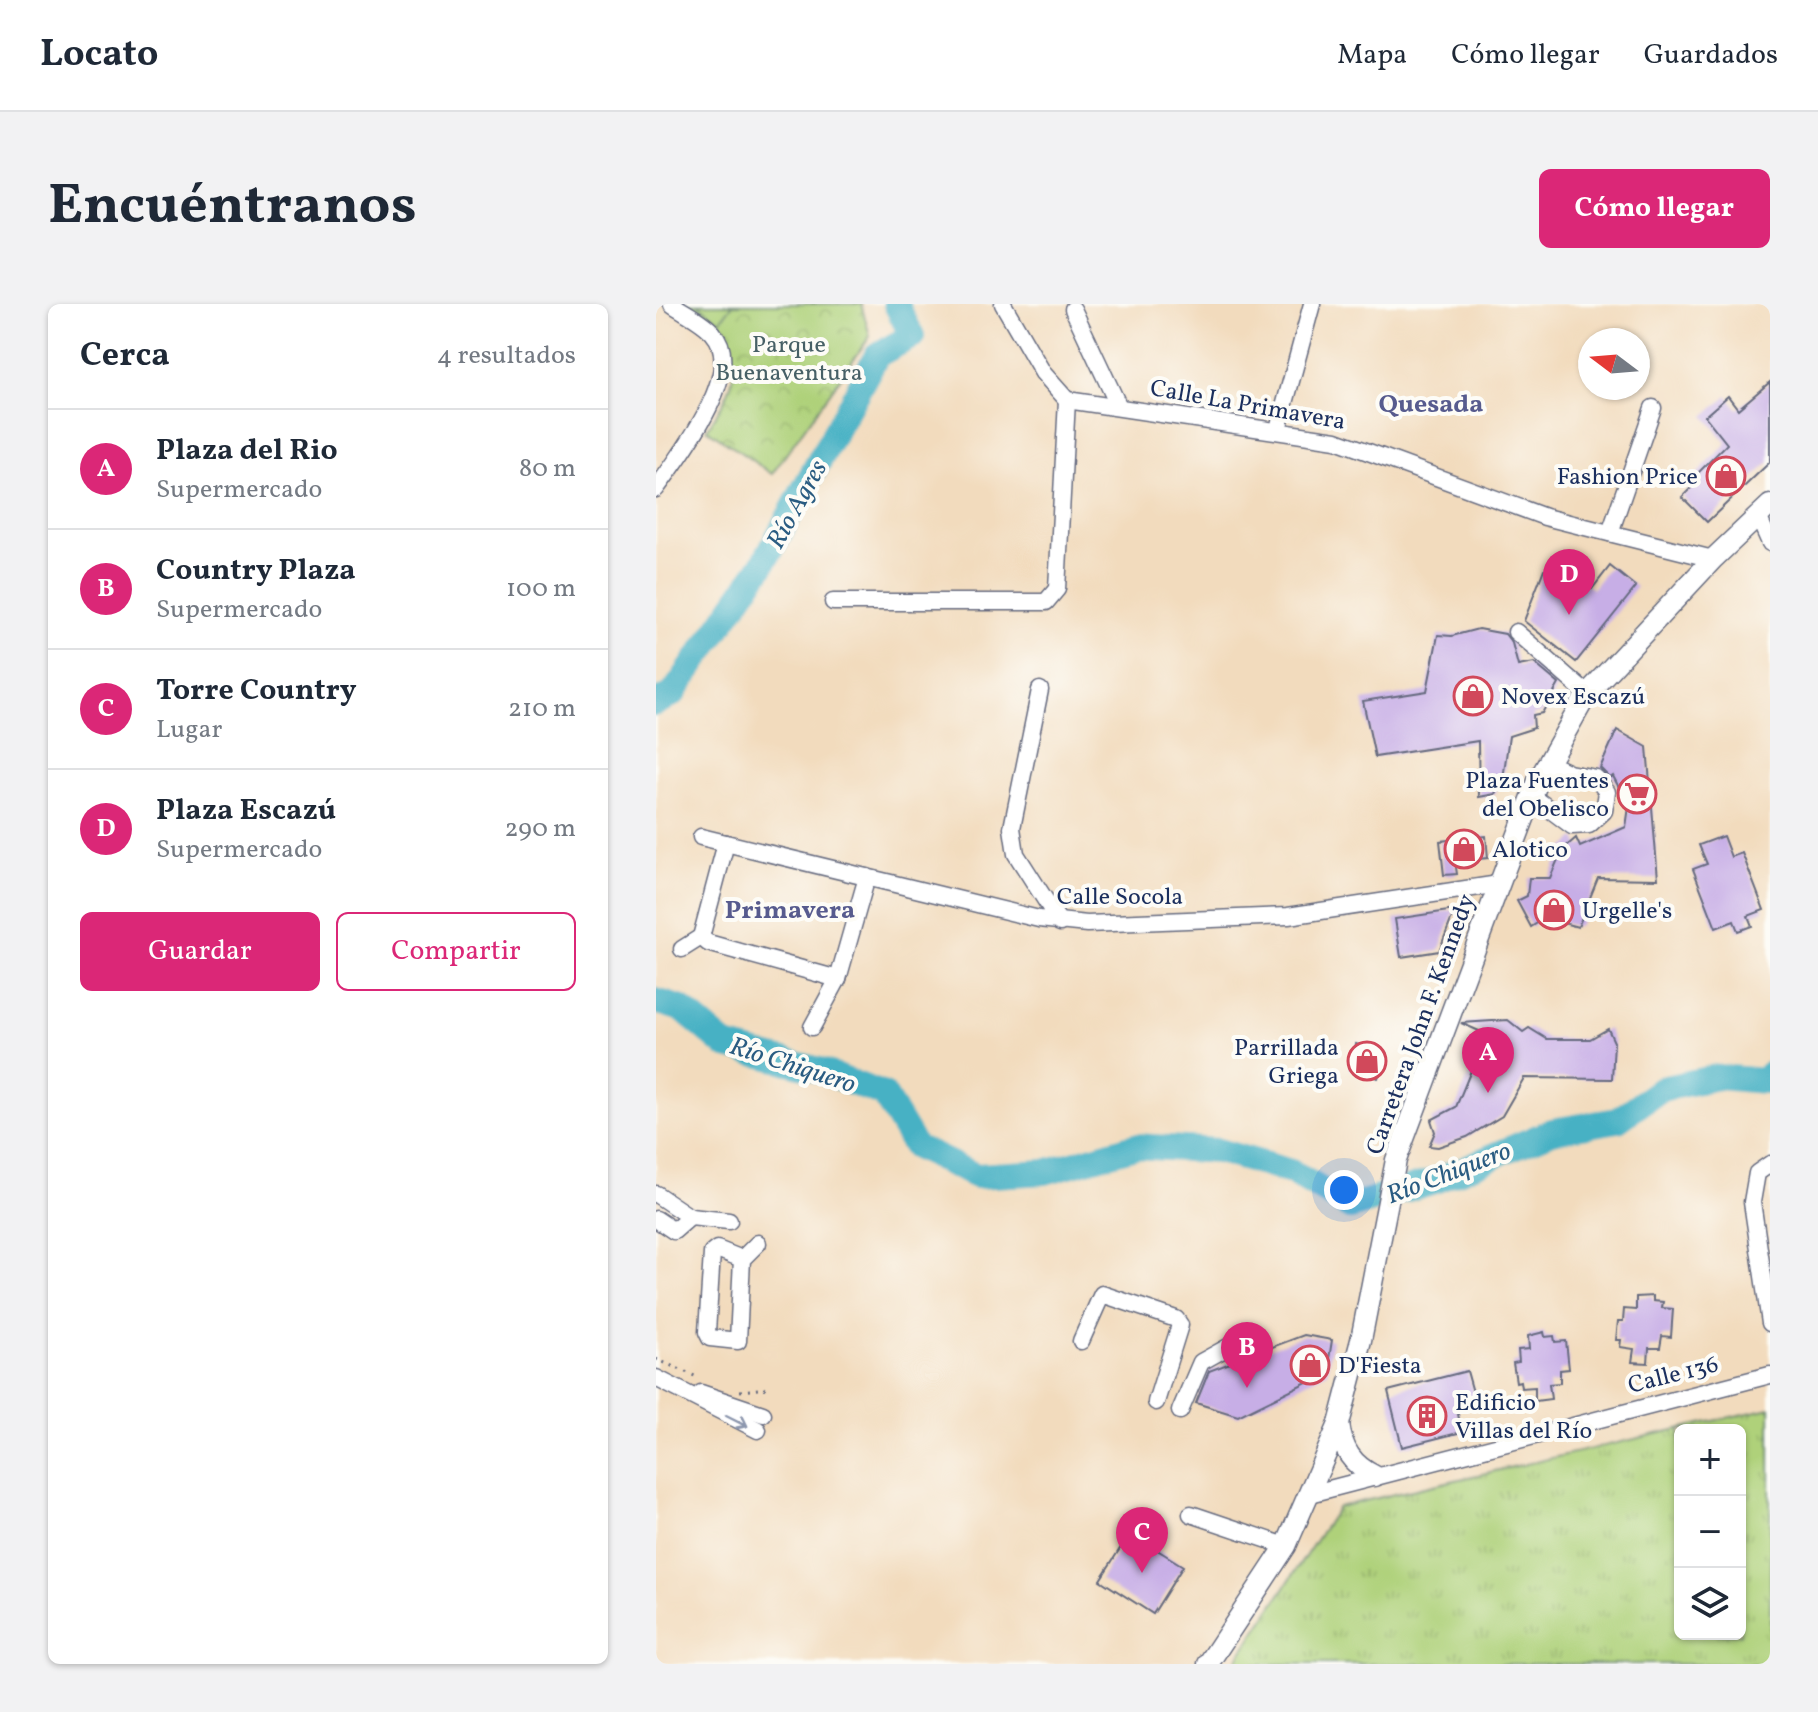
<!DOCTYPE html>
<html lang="es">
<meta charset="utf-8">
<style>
:root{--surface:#fff;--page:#f2f2f3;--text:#1f2937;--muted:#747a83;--line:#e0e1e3;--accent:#db2777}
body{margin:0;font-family:Vollkorn,serif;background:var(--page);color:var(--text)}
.controls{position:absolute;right:24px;bottom:24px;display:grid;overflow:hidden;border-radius:12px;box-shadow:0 2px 6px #0004}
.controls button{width:72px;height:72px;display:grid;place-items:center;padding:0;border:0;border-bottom:2px solid var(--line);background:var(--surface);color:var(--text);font:40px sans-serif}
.compass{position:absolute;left:922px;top:24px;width:72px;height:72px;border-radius:50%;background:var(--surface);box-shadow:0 2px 6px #0004;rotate:286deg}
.you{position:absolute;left:688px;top:886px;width:28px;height:28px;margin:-20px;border:6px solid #fff;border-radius:50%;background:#1a73e8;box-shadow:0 0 0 12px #1a73e833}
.badge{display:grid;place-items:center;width:52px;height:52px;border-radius:50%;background:var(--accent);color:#fff;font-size:26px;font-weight:700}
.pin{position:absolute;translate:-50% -66px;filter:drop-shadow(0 2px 4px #0008)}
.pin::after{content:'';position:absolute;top:42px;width:28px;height:24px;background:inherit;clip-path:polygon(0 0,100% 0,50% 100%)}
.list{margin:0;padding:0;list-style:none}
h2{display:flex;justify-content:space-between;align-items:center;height:104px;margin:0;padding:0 32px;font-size:34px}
h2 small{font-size:26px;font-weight:400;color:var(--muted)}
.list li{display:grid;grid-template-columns:52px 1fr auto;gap:24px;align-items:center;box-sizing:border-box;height:120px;padding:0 32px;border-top:2px solid var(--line)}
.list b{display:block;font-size:30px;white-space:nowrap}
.list p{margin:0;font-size:26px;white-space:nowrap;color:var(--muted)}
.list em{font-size:26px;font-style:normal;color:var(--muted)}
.actions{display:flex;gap:16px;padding:24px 32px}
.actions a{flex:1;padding:18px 0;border:2px solid var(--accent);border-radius:12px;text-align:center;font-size:28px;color:var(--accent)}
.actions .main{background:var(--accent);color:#fff}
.icon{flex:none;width:44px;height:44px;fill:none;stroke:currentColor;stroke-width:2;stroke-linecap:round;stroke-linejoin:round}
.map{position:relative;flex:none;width:1114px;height:1360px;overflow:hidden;border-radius:12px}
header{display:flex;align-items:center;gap:48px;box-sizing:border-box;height:112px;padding:0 40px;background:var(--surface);border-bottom:2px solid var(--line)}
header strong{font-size:38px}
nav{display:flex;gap:44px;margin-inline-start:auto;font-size:28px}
.intro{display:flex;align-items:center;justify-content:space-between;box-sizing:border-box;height:192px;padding:0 48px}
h1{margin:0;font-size:56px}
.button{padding:20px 36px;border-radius:12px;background:var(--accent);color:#fff;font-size:28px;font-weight:700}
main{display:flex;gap:48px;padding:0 48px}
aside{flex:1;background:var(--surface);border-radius:12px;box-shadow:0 2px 6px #0004}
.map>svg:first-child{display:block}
</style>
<header>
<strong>Locato</strong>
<nav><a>Mapa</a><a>Cómo llegar</a><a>Guardados</a></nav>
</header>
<div class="intro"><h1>Encuéntranos</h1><a class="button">Cómo llegar</a></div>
<main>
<aside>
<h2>Cerca<small>4 resultados</small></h2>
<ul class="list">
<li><span class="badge">A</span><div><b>Plaza del Rio</b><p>Supermercado</p></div><em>80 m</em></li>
<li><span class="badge">B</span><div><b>Country Plaza</b><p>Supermercado</p></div><em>100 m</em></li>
<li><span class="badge">C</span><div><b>Torre Country</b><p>Lugar</p></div><em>210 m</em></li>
<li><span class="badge">D</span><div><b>Plaza Escazú</b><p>Supermercado</p></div><em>290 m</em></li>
</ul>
<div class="actions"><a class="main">Guardar</a><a>Compartir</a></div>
</aside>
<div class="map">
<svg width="1114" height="1360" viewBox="0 0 1114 1360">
<defs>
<pattern id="grass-tufts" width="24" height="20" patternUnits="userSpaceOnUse" patternTransform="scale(2)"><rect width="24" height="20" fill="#afd17a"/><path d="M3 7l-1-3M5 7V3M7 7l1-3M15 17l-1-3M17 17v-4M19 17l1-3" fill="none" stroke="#96b46c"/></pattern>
<pattern id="park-crowns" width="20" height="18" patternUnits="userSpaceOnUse" patternTransform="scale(2)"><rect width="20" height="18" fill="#afd17a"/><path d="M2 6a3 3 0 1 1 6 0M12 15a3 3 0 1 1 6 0" fill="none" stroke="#96b46c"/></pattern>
</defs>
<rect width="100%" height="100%" fill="#fdfcf7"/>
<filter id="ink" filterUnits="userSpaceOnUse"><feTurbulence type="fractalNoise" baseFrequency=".0125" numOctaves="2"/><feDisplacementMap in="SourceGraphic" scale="16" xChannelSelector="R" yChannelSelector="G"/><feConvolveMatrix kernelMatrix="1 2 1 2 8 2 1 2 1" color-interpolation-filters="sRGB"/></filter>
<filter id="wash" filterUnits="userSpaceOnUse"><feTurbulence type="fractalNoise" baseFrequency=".006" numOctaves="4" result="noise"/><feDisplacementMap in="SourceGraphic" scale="32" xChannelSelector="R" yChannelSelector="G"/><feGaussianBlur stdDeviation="1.8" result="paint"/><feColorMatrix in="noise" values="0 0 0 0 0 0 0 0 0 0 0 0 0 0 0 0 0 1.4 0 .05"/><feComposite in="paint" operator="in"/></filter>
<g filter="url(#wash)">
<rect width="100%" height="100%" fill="#f2dbbd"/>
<path fill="url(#grass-tufts)" stroke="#65806c" stroke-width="2" fill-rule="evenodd" d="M 1114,1104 L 1114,1360 L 578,1360 L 682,1203 ZM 1024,1126 L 1084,1126 L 1084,1330 L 1024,1330 Z"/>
<path fill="url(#park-crowns)" stroke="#65806c" stroke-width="2" d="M 25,0 L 205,0 L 214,32 L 116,170 L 51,125 C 72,91 84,77 74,36 Z"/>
<polygon fill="#afd17a" stroke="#65806c" stroke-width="2" points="42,0 77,0 64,17"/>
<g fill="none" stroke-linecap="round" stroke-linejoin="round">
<g stroke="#46b1c4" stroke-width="26">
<polyline points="0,399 17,390 107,260 221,51 256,32 240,0"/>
<polyline points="0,697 26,705 70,742 160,765 228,791 259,843 320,872 389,868 479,842 562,847 635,868 694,903 781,876 896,827 962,816 1005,785 1061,773 1109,777 1114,770"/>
</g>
</g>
<g id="blocks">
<g fill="#c7aee6">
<polygon points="1114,78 1114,158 1051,218 1026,193 1042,177 1038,173 1071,140 1049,112 1072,92 1082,105"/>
<polygon points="954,262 980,283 920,358 868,317 888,265 917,270 936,285"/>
<polygon points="822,325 849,330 856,339 862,362 878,359 903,380 886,409 877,411 878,424 853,432 848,468 839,490 823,493 822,437 719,453 707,397 771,387 782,331 796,332"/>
<polygon points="961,426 991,443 1002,575 942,574 922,623 889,614 875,623 861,597 871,592 873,574 894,574 906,546 920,534 924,543 970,523 973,503 957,472 954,474 944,464"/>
<polygon points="830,532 832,554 799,557 801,570 788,571 784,537"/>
<polygon points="1067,532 1075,553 1086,549 1108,606 1092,612 1096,622 1082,627 1078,617 1060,624 1037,565 1051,560 1043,541"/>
<polygon points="799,606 783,647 745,653 739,615"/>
<polygon points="852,716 867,728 873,724 891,735 934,735 952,725 958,738 956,775 868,774 846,812 811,833 782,843 773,842 779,828 775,816 800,803 830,730 805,719"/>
<polygon points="700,740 730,749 722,774 693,765"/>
<polygon points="997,992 997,997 1007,998 1006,1004 1017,1005 1015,1033 1006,1032 1004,1044 993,1044 992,1059 976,1058 978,1045 964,1043 965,1036 960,1036 962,1017 967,1017 968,1005 980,1006 980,993"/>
<polygon points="888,1028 889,1033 898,1032 899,1038 910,1037 913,1065 904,1066 904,1079 893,1080 895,1095 879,1097 879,1083 865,1084 864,1077 860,1078 857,1059 863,1058 862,1046 873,1045 872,1032"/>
<polygon points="648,1031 676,1036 671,1068 582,1112 540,1099 553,1067"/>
<polygon points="811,1067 818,1092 799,1097 806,1128 746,1143 732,1087"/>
<polygon points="474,1229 527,1262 497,1310 444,1276"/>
</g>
</g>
</g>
<g filter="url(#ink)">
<use href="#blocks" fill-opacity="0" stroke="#666b7f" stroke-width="2"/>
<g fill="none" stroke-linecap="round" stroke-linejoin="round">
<g stroke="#666b7f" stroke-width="19">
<g id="minor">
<polyline points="347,0 387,69 411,96 680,136 889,213 1057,255"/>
<polyline points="417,5 463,103"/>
<polyline points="622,125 656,0"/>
<path d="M 0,185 C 23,153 91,66 57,29 C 47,17 29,9 16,0"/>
<polyline points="1102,212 1114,239"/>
<polyline points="954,229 997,104"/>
<polyline points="177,298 390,298 401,285 411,96"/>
<polyline points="860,328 931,390"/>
<polyline points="384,386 356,524 360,550 404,619"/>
<polyline points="876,492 916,522 933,521 948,507 951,488 940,474 913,469 892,459"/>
<polyline points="45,533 383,615 431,620 632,612 843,580"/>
<polyline points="70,539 45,633 52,639 182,675 211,573"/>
<polyline points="26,645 45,633"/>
<polyline points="156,723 182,675"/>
<polyline points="1114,860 1101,869 1096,898 1114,1019"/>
<polyline points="0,890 34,913 18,927 0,915"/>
<polyline points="34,913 73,917"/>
<polyline points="86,955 61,945 56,949 51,1028 54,1034 82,1037 86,955 102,939"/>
<polyline points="425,1037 446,990 520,1015 524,1021 500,1098"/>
<polyline points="0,1074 102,1126"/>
<polyline points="45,1089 107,1110"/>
<polyline points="524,1107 545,1058 574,1042"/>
<polyline points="654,1190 1114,1071"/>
<polyline points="535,1210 630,1242"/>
</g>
</g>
<g stroke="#666b7f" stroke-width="23">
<g id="major">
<path d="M 683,1120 C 686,1145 696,1161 719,1172"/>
<polyline points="552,1360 630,1242 683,1120 705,1036 740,856 882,477 931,390 1057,255 1114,201"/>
</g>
</g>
<g stroke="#666b7f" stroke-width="3" stroke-dasharray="2 6" stroke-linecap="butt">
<polyline points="0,1055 43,1074"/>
<polyline points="84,1087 112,1084"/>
</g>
<use href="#minor" stroke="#fff" stroke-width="16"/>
<use href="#major" stroke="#fff" stroke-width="20"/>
</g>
<defs><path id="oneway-shaft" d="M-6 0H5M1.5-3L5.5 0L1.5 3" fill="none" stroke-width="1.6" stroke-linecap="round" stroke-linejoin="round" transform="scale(2)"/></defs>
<use stroke="#8d97ae" href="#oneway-shaft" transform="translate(81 1117) rotate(27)"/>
</g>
<defs>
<g id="shop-ring" transform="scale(2)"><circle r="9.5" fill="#fdfcf7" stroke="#d1495b" stroke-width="1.5"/><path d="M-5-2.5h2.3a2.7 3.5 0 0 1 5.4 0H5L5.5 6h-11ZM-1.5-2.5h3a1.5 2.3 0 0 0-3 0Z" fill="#d1495b"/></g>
<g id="supermarket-ring" transform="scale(2)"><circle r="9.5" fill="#fdfcf7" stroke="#d1495b" stroke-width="1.5"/><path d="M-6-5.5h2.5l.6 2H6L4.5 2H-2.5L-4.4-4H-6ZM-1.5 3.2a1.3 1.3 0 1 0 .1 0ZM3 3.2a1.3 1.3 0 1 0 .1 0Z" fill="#d1495b"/></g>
<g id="building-ring" transform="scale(2)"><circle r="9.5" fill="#fdfcf7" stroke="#d1495b" stroke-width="1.5"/><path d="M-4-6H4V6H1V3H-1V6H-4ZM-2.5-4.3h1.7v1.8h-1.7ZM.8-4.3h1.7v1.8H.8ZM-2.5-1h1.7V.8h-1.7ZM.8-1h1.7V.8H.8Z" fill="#d1495b"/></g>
</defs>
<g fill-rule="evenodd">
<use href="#shop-ring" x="1070" y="172"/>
<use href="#shop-ring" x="817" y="392"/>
<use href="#supermarket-ring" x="981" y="490"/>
<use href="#shop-ring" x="808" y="545"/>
<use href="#shop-ring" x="898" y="606"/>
<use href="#shop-ring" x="711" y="757"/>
<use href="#shop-ring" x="654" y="1061"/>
<use href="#building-ring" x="771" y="1112"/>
</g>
<g text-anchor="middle" stroke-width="8" stroke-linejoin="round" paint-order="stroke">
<g font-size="24" fill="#476066" stroke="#fdfcf7">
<text x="133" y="48">Parque<tspan x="133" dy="28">Buenaventura</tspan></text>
</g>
<g font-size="24" fill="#1b2f5e" stroke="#fdfcf7">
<text transform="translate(592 100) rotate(10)" y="8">Calle La Primavera</text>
<text x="464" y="600">Calle Socola</text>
<text transform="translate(764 720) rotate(-70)" y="8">Carretera John F. Kennedy</text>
<text transform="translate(1017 1070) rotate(-14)" y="8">Calle 136</text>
</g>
<g font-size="24" fill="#1b2f5e" stroke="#fdfcf7" text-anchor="start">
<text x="1042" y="180" text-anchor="end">Fashion Price</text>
<text x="845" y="400">Novex Escazú</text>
<text x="953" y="484" text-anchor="end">Plaza Fuentes<tspan x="953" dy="28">del Obelisco</tspan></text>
<text x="836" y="553">Alotico</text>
<text x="926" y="614">Urgelle's</text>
<text x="683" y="751" text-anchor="end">Parrillada<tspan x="683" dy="28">Griega</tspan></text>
<text x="682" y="1069">D'Fiesta</text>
<text x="799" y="1106">Edificio<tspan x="799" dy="28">Villas del Río</tspan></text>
</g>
<g font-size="26" font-weight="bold" fill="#575b8e" stroke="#fdfcf7">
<text x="775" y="108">Quesada</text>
<text x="134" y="614">Primavera</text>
</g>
<g font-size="26" font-style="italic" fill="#2a5c82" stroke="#fdfcf7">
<text transform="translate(140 200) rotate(-61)" y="9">Río Agres</text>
<text transform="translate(137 760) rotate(18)" y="9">Río Chiquero</text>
<text transform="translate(792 868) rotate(-21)" y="9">Río Chiquero</text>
</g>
</g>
</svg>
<div class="controls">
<button>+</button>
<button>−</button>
<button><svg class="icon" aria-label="layers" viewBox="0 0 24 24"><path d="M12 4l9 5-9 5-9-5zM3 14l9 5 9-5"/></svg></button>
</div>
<svg class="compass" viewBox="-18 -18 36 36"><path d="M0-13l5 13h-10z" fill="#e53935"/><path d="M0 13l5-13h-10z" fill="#747a83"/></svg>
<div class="you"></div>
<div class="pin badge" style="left:832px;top:789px">A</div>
<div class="pin badge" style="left:591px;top:1084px">B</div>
<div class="pin badge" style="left:486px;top:1269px">C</div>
<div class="pin badge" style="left:913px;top:311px">D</div>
</div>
</main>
